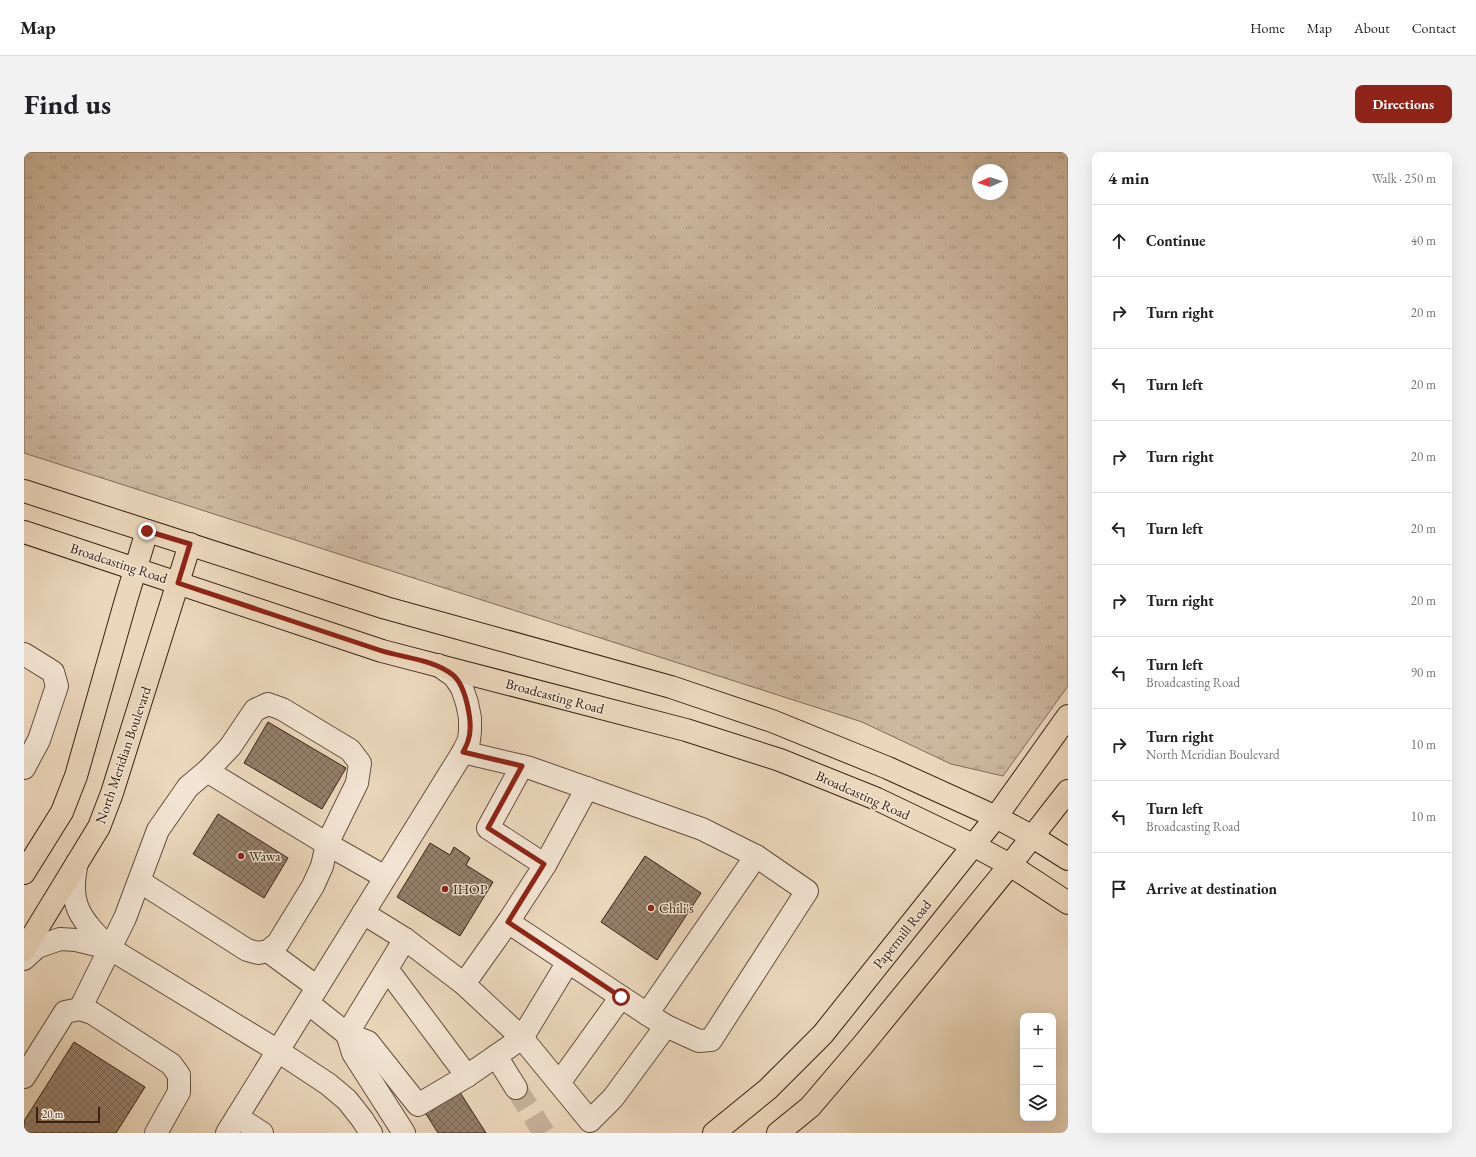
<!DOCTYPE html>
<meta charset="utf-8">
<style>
:root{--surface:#fff;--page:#f2f2f2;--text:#202124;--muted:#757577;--line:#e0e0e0;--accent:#8f2418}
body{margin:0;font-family:"EB Garamond",serif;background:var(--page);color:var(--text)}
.controls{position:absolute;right:12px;bottom:12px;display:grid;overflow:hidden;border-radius:8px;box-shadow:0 4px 16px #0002}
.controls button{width:36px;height:36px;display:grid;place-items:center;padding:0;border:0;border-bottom:1px solid var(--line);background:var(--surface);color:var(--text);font:20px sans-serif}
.compass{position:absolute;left:948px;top:12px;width:36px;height:36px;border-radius:50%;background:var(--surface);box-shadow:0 4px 16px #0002;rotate:267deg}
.scale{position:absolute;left:12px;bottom:10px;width:64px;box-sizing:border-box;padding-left:4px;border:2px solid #382215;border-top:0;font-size:11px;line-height:14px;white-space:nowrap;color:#382215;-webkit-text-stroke:3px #f2e5d3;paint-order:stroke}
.stop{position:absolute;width:12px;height:12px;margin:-9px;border:3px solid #8f2418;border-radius:50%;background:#fff}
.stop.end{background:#8f2418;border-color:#fff;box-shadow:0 1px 4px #0008}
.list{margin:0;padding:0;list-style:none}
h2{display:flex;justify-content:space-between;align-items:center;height:52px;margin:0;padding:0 16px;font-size:17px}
h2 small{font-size:13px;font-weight:400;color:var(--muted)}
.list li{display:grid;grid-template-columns:26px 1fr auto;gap:12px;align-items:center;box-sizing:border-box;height:72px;padding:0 16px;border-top:1px solid var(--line)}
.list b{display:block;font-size:15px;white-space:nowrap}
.list p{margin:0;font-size:13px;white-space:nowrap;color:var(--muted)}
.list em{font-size:13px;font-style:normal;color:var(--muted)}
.icon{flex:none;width:22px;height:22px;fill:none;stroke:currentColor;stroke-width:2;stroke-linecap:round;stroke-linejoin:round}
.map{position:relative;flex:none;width:1044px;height:981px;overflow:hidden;border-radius:8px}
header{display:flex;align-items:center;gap:24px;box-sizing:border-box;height:56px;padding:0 20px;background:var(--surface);border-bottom:1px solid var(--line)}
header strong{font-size:19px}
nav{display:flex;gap:22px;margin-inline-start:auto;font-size:14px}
.intro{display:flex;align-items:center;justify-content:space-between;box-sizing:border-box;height:96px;padding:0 24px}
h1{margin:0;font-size:28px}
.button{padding:10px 18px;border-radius:8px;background:var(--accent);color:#fff;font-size:14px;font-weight:700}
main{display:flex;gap:24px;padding:0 24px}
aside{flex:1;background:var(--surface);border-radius:8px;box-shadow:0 4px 16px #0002}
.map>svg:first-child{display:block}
</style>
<header>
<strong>Map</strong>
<nav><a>Home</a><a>Map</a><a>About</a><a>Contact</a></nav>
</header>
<div class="intro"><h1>Find us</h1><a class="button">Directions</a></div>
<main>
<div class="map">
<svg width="1044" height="981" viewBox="0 0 1044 981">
<defs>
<pattern id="grass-tufts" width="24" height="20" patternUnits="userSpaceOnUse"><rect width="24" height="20" fill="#cdb89f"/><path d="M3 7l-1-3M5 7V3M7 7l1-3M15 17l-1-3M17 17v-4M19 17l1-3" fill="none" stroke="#a79580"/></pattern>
<pattern id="building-cross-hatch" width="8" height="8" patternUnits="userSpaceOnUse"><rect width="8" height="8" fill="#95806b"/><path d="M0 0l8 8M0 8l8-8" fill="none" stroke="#7b6857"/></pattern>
</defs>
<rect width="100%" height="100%" fill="#ebd7bb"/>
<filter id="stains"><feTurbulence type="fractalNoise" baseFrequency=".005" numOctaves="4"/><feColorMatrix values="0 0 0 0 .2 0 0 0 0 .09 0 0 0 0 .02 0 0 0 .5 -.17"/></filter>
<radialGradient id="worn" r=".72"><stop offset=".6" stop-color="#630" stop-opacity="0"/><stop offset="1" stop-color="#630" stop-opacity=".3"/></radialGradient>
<path fill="url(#grass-tufts)" stroke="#826d5a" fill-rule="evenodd" d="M 0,0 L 1044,0 L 1044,534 L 979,624 L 927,612 L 838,570 L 0,301 ZM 954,18 L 978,18 L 978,42 L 954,42 Z"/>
<g fill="url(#building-cross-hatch)" stroke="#382215">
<polygon points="244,570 322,616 298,657 220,611"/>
<polygon points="194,662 264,706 240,746 169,702"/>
<polygon points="406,691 426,703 430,695 446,706 442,713 469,730 436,784 373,745"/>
<polygon points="621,704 677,741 633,808 577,770"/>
<polygon points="50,890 121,935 92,981 0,981 0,969"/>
<polygon points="428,928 462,981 414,981 394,949"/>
</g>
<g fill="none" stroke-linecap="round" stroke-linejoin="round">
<polyline stroke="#c7b39a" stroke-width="22" stroke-dasharray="22 11" stroke-linecap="butt" points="492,936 520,981"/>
<g stroke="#654f3e" stroke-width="24">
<g id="minor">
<polyline points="0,502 29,520 33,534 15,588 0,616"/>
<polyline points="183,619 303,692 361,725"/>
<path d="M 53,711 C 43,753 57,767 85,796 L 254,899 L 304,932 L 323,948 L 338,967 L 347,981"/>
<polyline points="521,713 563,636"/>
<polyline points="339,761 381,787 440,832 484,770 623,862 642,874 675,889 687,888 783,739 732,704 678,677 506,616 439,600"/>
<polyline points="484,770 521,713 464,676 498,614"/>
<polyline points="244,799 293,835"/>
<polyline points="0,807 13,795 36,787 52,788 85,796"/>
<polyline points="363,817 443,924"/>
<polyline points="440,832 498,886 566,969 589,946 642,874"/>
<polyline points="284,851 323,882 381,787"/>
<polyline points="56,857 101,766 134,678 164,635 183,619 206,595 231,558 244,552 258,557 326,598 336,611 333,631 303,692 298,714 289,734 254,791 244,799 234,801 223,798 115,729"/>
<polyline points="623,862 732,704"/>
<polyline points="323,882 344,890 394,953 443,924 498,886 544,810"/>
<polyline points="323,882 329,901 380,981"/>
<polyline points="472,904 492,936"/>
<polyline points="0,925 41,860 56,857 68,861 147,912 155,923 155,940 132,981"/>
<polyline points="535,931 597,845"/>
<polyline points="213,965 238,981"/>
<polyline points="203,981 439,600 445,588 446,579 446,566 443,551 438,536 430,524 414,513"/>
</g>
</g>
<g stroke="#382215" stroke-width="24">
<g id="major">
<polyline points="0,339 362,456 647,535 748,569 864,616 972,665 1009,685 1044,707"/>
<polyline points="0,380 358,499 662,578 756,608 853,647 949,693 986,713 1044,751"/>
<polyline points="0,721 38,660 52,624 102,448 123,379"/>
<polyline points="0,798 75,675 88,641 166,392"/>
<polyline points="690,981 744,937 799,882 972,665 1044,564"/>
<polyline points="754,981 786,955 838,894 986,713 1044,639"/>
</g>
</g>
<use href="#minor" stroke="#f2e5d3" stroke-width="22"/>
<use href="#major" stroke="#ebd7bb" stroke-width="22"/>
</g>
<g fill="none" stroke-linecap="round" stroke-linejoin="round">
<path stroke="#8f2418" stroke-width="5" d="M 123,379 L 166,392 L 154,431 C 221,453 288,476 355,498 C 379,506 409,507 429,523 C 442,534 450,573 444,589 C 443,593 441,596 439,600 L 498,614 L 464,676 L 520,712 L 484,770 L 597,845"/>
</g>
<g fill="#8f2418" stroke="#f2e5d3" stroke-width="1.5">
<circle cx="217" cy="704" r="4"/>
<circle cx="421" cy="737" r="4"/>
<circle cx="627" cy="756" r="4"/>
</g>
<g text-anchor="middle" stroke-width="3" stroke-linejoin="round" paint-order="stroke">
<g font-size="14" fill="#382215" stroke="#f2e5d3">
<text transform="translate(95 411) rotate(18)" y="5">Broadcasting Road</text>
<text transform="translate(531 544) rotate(15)" y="5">Broadcasting Road</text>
<text transform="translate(99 603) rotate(-71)" y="5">North Meridian Boulevard</text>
<text transform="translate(839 643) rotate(24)" y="5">Broadcasting Road</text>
<text transform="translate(878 782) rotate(-51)" y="5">Papermill Road</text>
</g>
<g font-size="14" fill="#382215" stroke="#f2e5d3" text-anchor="start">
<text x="225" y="709">Wawa</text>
<text x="429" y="742">IHOP</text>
<text x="635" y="761">Chili's</text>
</g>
</g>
<rect width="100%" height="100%" filter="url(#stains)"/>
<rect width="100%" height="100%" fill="url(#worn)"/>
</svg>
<div class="controls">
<button>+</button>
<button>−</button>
<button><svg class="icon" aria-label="layers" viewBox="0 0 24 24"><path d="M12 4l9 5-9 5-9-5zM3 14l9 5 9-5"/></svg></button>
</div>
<svg class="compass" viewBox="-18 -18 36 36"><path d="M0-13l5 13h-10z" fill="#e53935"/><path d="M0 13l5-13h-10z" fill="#757577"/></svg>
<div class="scale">20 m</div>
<div class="stop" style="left:597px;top:845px"></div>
<div class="stop end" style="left:123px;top:379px"></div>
</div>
<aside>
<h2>4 min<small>Walk · 250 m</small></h2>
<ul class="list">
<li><svg class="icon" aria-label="ahead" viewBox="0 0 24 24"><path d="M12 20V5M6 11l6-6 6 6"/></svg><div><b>Continue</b></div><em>40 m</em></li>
<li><svg class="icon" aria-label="right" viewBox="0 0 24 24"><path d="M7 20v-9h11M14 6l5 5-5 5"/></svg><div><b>Turn right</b></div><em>20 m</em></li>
<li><svg class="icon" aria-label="left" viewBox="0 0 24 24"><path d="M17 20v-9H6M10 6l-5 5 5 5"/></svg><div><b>Turn left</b></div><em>20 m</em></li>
<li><svg class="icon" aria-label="right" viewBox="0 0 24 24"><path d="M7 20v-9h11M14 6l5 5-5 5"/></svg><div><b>Turn right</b></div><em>20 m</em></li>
<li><svg class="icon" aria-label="left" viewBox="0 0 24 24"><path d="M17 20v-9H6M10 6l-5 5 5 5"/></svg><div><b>Turn left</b></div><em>20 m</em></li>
<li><svg class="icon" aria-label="right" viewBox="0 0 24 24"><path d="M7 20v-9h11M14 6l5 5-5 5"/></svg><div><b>Turn right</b></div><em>20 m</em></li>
<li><svg class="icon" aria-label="left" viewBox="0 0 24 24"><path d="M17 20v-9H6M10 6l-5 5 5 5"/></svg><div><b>Turn left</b><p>Broadcasting Road</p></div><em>90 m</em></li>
<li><svg class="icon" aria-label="right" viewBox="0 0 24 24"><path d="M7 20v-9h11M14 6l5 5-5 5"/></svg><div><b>Turn right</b><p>North Meridian Boulevard</p></div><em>10 m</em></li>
<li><svg class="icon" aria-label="left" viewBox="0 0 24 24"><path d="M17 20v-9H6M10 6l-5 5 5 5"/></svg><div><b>Turn left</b><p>Broadcasting Road</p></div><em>10 m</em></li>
<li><svg class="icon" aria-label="arrive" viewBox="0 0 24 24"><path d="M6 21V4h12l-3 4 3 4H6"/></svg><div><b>Arrive at destination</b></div></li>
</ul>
</aside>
</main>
